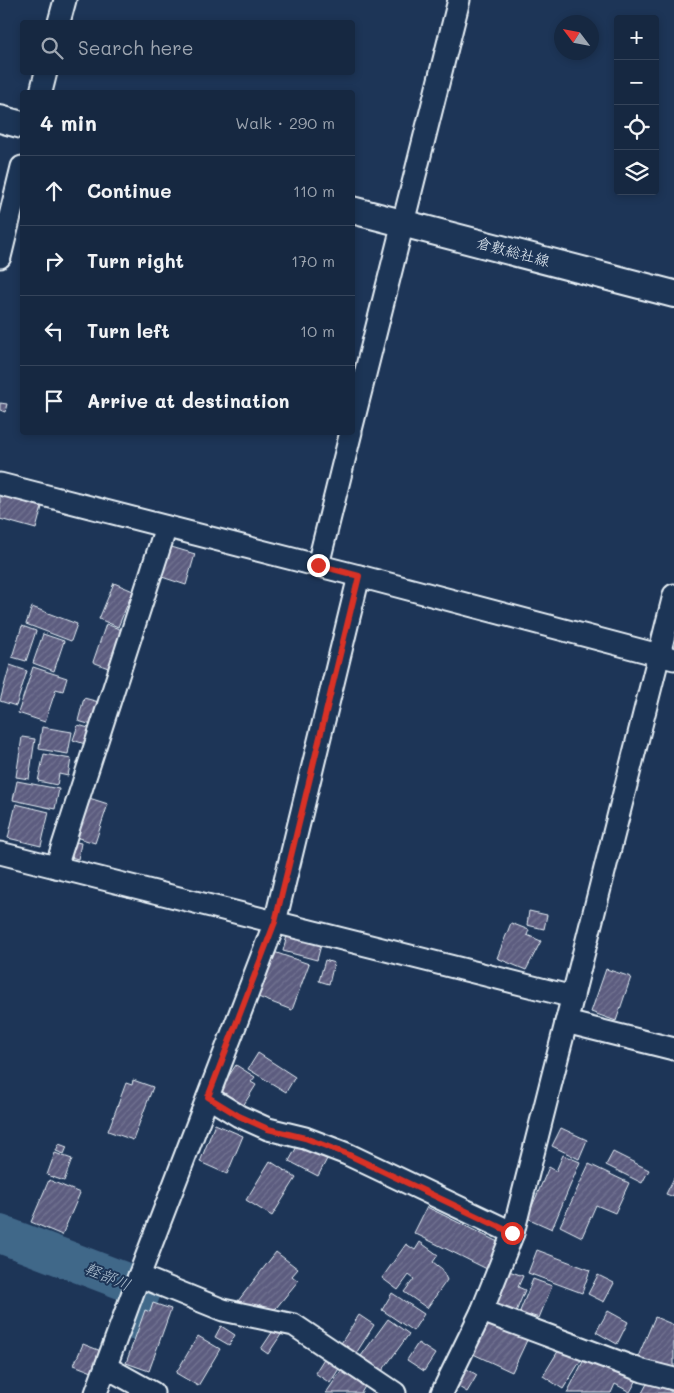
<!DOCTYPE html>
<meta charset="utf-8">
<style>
:root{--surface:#162841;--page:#23344c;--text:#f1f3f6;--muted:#9ea6b1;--line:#35445a}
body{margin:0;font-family:Mali,"Klee One",sans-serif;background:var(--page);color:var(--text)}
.controls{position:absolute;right:15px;top:15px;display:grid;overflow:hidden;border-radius:5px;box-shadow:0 2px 8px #0003}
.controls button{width:45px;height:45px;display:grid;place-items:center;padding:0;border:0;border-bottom:1px solid var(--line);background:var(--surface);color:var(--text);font:25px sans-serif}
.compass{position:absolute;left:554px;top:15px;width:45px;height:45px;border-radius:50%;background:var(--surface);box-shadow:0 2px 8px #0003;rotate:302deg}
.stop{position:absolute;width:15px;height:15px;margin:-11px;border:4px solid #d93025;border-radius:50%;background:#fff}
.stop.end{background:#d93025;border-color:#fff;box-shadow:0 1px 5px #0008}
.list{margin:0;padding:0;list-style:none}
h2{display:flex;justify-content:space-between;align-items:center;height:65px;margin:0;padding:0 20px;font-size:21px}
h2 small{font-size:16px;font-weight:400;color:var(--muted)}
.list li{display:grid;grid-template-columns:32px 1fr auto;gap:15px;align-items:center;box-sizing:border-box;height:70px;padding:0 20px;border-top:1px solid var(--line)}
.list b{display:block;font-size:19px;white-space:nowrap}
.list em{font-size:16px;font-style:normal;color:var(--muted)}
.icon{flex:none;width:28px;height:28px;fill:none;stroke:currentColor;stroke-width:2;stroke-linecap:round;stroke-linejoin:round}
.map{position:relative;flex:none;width:674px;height:1393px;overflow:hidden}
.search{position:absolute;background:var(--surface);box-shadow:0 2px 8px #0003;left:20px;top:20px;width:335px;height:55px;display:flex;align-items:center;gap:12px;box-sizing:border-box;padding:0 18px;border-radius:5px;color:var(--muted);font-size:19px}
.panel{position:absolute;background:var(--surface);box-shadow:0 2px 8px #0003;left:20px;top:90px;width:335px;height:345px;border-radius:5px}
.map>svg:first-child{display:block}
</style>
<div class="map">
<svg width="674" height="1393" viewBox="0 0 674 1393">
<defs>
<pattern id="building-hatch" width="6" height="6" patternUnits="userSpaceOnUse" patternTransform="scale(1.25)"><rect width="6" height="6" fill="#5c5c7f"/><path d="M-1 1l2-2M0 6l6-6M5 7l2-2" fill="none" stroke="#737492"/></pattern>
</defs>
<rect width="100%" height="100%" fill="#1d3557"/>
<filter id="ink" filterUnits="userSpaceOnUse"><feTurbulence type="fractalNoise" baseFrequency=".02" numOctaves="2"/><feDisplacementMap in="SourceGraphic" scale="10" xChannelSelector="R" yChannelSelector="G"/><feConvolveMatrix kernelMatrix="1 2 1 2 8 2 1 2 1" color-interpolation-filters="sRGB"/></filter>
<g filter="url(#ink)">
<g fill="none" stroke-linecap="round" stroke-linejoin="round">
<polyline stroke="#416789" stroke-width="38" points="0,1234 129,1283 142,1291 131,1321"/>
</g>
<g fill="url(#building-hatch)" stroke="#e8f1f8">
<polygon points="0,403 7,404 5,412 0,410"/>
<polygon points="0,495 42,507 36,529 0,519"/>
<polygon points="168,546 195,554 186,585 159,576"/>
<polygon points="114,583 133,591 118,627 99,619"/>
<polygon points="32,607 77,624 71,641 26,624"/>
<polygon points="106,624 122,630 108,668 93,662"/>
<polygon points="22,626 36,631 26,661 12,657"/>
<polygon points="43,634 64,641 54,671 33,663"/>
<polygon points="10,665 27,671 16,706 0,701"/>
<polygon points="33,667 67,678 63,691 56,689 45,722 18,713"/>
<polygon points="84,698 99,702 92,725 78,721"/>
<polygon points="78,725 96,730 91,746 73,740"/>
<polygon points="42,727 72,732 68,754 39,749"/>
<polygon points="22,737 35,739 29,779 16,777"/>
<polygon points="44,754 71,759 68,776 59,774 57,785 38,781"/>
<polygon points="17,781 59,789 55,809 13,800"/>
<polygon points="86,797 108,804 95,843 72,836"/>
<polygon points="16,804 49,812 41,846 8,838"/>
<polygon points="71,841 81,843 78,859 67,856"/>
<polygon points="529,911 547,915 544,929 527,925"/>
<polygon points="511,923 529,930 527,935 541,941 526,970 497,958"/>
<polygon points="287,936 321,945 317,960 283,951"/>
<polygon points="274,952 309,964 292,1010 258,997"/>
<polygon points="325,960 334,963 329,984 319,981"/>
<polygon points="606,969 631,977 616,1021 591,1012"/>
<polygon points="258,1053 295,1077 286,1092 248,1069"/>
<polygon points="236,1065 255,1077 251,1082 256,1085 241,1109 217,1093"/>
<polygon points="133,1080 153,1087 133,1140 108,1131 126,1083 132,1085"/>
<polygon points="215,1124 243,1136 227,1174 200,1162"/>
<polygon points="561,1128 587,1140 579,1159 552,1146"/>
<polygon points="299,1143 327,1159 318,1176 289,1161"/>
<polygon points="59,1144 67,1147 64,1154 56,1151"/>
<polygon points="613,1152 649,1170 642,1183 606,1165"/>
<polygon points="55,1153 72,1159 64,1181 47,1175"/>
<polygon points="563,1155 580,1162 552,1229 527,1218 549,1167 556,1171"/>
<polygon points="270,1161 296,1178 272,1216 246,1200"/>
<polygon points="589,1164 629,1183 615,1213 596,1205 582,1237 560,1226"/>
<polygon points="674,1178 674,1197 666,1194"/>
<polygon points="49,1180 80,1193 62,1235 31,1222"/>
<polygon points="427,1207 500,1243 487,1269 414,1233"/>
<polygon points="420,1242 438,1255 433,1262 442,1269 447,1280 427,1308 404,1292 414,1279 409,1275 398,1290 382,1278 406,1244 415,1250"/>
<polygon points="537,1250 590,1270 582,1293 528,1273"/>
<polygon points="276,1252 298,1269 292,1276 298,1281 272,1313 260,1304 253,1313 238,1301"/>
<polygon points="509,1271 523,1276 518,1287 525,1290 513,1319 494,1312"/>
<polygon points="598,1275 614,1283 604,1302 588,1294"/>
<polygon points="533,1279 552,1286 539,1318 530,1315 526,1325 516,1321"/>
<polygon points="392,1293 424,1314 413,1331 382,1310"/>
<polygon points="153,1303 171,1309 149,1371 126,1363 145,1310 150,1312"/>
<polygon points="608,1311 628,1322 617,1344 596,1332"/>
<polygon points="359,1315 374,1325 353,1358 338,1348"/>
<polygon points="655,1317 674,1325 674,1375 637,1359"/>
<polygon points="487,1318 528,1338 512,1372 471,1353"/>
<polygon points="388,1319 409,1334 382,1371 361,1356"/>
<polygon points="221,1326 235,1335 229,1345 215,1337"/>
<polygon points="275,1328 282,1333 268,1354 261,1349"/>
<polygon points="198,1336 220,1349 198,1386 176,1373"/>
<polygon points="418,1343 435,1354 424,1371 407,1360"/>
<polygon points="83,1344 101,1351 92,1372 74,1365"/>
<polygon points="560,1348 581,1360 563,1389 543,1376"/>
<polygon points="588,1352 638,1378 630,1392 615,1384 611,1393 567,1393"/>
<polygon points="325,1357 340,1367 330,1383 315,1373"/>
<polygon points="462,1366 477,1375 467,1392 452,1383"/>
<polygon points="343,1368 367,1383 361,1393 326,1393"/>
<polygon points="649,1380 674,1393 642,1393"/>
</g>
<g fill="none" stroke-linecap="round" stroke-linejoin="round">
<g stroke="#e8f1f8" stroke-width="25">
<g id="minor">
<polyline points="59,22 65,0"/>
<polyline points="41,92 46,72"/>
<polyline points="0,257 22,167"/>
<polyline points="352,426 459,0"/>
<polyline points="0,484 359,576 674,659"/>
<polyline points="318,565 351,432"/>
<polyline points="0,853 573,997"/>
<polyline points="56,867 166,527"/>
<polyline points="566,1022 674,1049"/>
<polyline points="208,1097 239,1116 268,1129 305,1138 347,1154 513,1233"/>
<polyline points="139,1276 223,1310 294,1325 395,1393"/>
<polyline points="482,1311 643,1371 674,1379"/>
<polyline points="106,1367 153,1393"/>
<polyline points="96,1393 139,1276 275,922 359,576"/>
<polyline points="442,1393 482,1311 513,1233 674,595"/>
</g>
</g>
<g stroke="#e8f1f8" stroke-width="30">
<g id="major">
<polyline points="0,119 22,125"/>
<polyline points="352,210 674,294"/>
</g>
</g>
<use href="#minor" stroke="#1d3557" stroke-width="21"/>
<use href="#major" stroke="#1d3557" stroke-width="26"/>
</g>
</g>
<g fill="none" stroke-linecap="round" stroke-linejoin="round" filter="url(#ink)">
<polyline stroke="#d93025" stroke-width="6" points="318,565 359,576 275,922 208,1097 239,1116 268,1129 305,1138 347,1154 512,1233"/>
</g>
<g text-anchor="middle" stroke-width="4" stroke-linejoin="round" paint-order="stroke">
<g font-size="15" fill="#e8f1f8" stroke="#1d3557">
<text transform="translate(513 252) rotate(15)" y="5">倉敷総社線</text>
</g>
<g font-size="16" font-style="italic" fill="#aec1d1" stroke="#1d3557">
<text transform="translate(108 1276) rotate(23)" y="6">軽部川</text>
</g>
</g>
</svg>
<div class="controls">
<button>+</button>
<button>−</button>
<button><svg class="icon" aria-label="locate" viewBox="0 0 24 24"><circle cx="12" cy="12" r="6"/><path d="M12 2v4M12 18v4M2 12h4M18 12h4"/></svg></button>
<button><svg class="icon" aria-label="layers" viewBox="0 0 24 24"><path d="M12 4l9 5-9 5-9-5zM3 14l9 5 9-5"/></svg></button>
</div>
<svg class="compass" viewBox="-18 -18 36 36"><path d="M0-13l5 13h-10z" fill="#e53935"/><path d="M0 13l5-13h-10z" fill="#9ea6b1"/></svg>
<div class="stop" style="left:512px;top:1233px"></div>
<div class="stop end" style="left:318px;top:565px"></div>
<div class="search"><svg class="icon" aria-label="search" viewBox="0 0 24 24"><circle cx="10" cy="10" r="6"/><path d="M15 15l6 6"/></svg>Search here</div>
<section class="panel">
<h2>4 min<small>Walk · 290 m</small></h2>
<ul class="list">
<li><svg class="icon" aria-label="ahead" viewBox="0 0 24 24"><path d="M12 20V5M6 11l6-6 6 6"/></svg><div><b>Continue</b></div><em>110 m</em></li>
<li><svg class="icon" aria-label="right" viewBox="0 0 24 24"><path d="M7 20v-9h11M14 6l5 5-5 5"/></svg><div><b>Turn right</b></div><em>170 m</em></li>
<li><svg class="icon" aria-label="left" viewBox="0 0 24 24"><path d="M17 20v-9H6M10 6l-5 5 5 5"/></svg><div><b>Turn left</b></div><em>10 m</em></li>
<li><svg class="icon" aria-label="arrive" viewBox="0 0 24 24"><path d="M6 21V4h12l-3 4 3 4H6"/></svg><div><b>Arrive at destination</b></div></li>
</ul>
</section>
</div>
